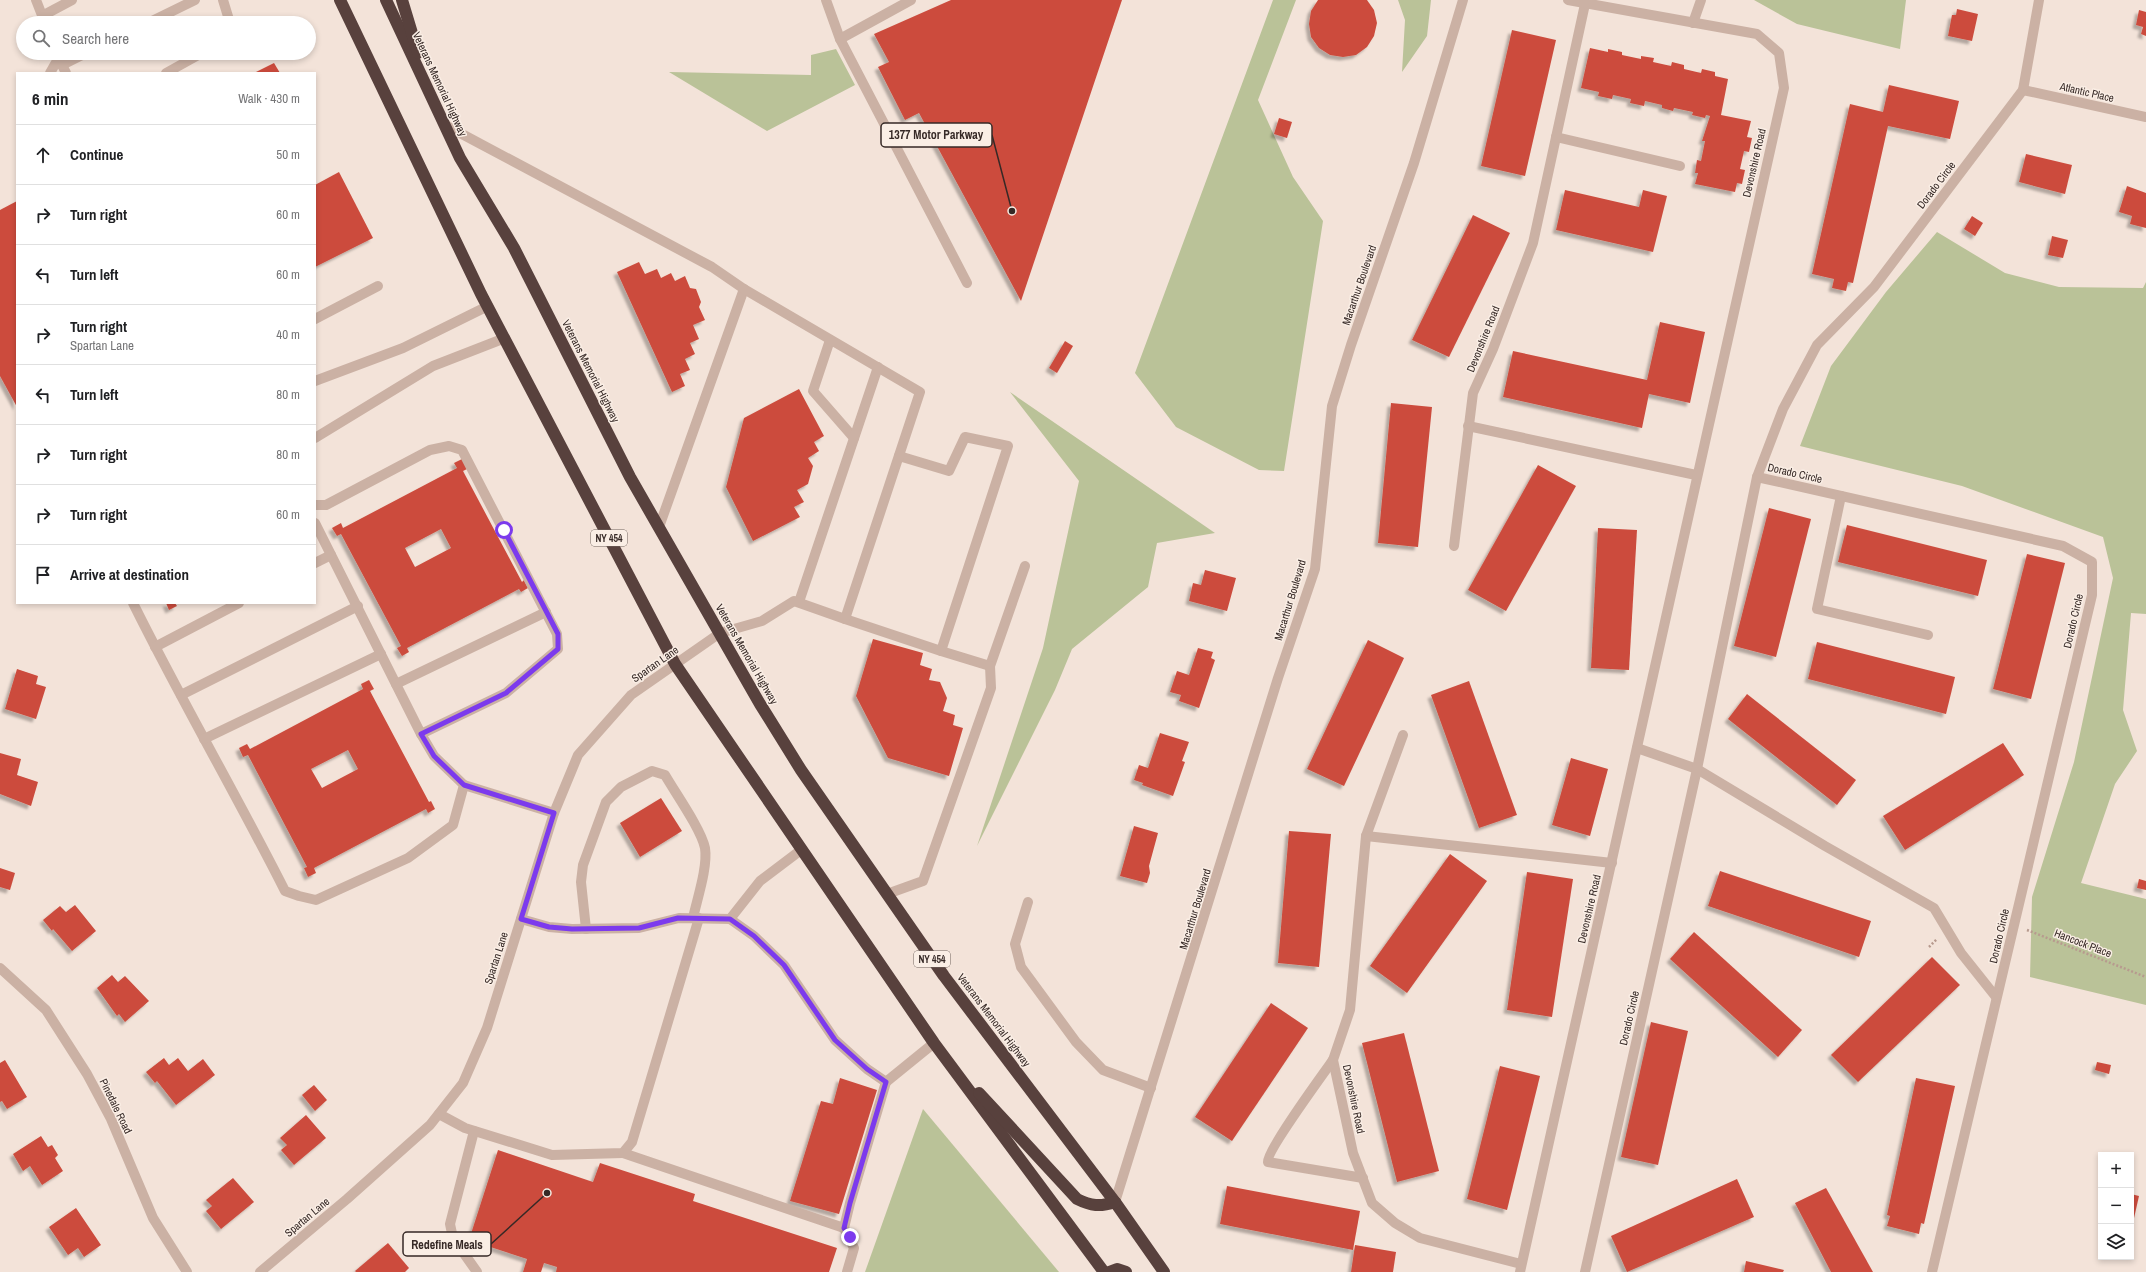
<!DOCTYPE html>
<meta charset="utf-8">
<style>
:root{--surface:#fff;--page:#f6f6f6;--text:#202124;--muted:#757577;--line:#e0e0e0}
body{margin:0;font-family:"Archivo Narrow",sans-serif;background:var(--page);color:var(--text)}
.controls{position:absolute;right:12px;bottom:12px;display:grid;overflow:hidden;border-radius:0px;box-shadow:0 2px 6px #0003}
.controls button{width:36px;height:36px;display:grid;place-items:center;padding:0;border:0;border-bottom:1px solid var(--line);background:var(--surface);color:var(--text);font:20px sans-serif}
.stop{position:absolute;width:12px;height:12px;margin:-9px;border:3px solid #7c3aed;border-radius:50%;background:#fff}
.stop.end{background:#7c3aed;border-color:#fff;box-shadow:0 1px 4px #0008}
.list{margin:0;padding:0;list-style:none}
h2{display:flex;justify-content:space-between;align-items:center;height:52px;margin:0;padding:0 16px;font-size:17px}
h2 small{font-size:13px;font-weight:400;color:var(--muted)}
.list li{display:grid;grid-template-columns:26px 1fr auto;gap:12px;align-items:center;box-sizing:border-box;height:60px;padding:0 16px;border-top:1px solid var(--line)}
.list b{display:block;font-size:15px;white-space:nowrap}
.list p{margin:0;font-size:13px;white-space:nowrap;color:var(--muted)}
.list em{font-size:13px;font-style:normal;color:var(--muted)}
.icon{flex:none;width:22px;height:22px;fill:none;stroke:currentColor;stroke-width:2;stroke-linecap:round;stroke-linejoin:round}
.map{position:relative;flex:none;width:2146px;height:1272px;overflow:hidden}
.search{position:absolute;background:var(--surface);box-shadow:0 2px 6px #0003;left:16px;top:16px;width:300px;height:44px;display:flex;align-items:center;gap:10px;box-sizing:border-box;padding:0 14px;border-radius:22px;color:var(--muted);font-size:15px}
.panel{position:absolute;background:var(--surface);box-shadow:0 2px 6px #0003;left:16px;top:72px;width:300px;height:532px;border-radius:0px}
.map>svg:first-child{display:block}
</style>
<div class="map">
<svg width="2146" height="1272" viewBox="0 0 2146 1272">
<defs>
<filter id="shadow"><feDropShadow dx="-3.5" dy="3.5" stdDeviation="1" flood-color="#0004"/></filter>
</defs>
<rect width="100%" height="100%" fill="#f3e3d9"/>
<g fill="#bac298">
<polygon points="1273,0 1296,0 1258,100 1293,177 1323,221 1284,471 1259,470 1176,427 1135,373"/>
<polygon points="1398,0 1431,0 1427,36 1402,72 1405,20"/>
<polygon points="1754,0 1906,0 1900,49 1797,24"/>
<polygon points="836,49 855,85 767,131 669,72 811,75 811,55"/>
<polygon points="1937,232 2005,273 2059,287 2143,288 2146,282 2146,614 2131,613 2123,710 2137,751 2115,784 2081,883 2146,899 2146,1005 2030,977 2032,897 2074,762 2113,578 2103,537 1962,486 1800,446 1831,366 1886,292"/>
<polygon points="1010,392 1215,533 1157,543 1148,587 1072,649 1055,690 977,846 1043,648 1079,481"/>
<polygon points="923,1109 1059,1272 865,1272"/>
</g>
<g fill="#cc4c3d" fill-rule="evenodd" filter="url(#shadow)">
<polygon points="951,0 1122,0 1021,301 919,113 905,120 878,67 889,62 874,34"/>
<polygon points="1318,0 1367,0 1374,10 1377,23 1374,36 1367,47 1356,55 1343,57 1330,55 1319,48 1311,37 1309,24 1311,11"/>
<polygon points="1957,9 1978,14 1972,41 1948,36 1952,15 1956,15"/>
<polygon points="2139,10 2146,12 2146,36 2141,34 2143,27 2136,25"/>
<polygon points="1512,30 1556,40 1525,176 1481,166"/>
<polygon points="1590,48 1608,52 1608,49 1622,52 1622,55 1641,59 1641,56 1654,58 1653,62 1671,66 1672,62 1684,65 1684,69 1701,73 1702,69 1715,72 1715,76 1728,79 1721,115 1751,121 1747,137 1752,138 1749,152 1744,151 1740,169 1745,170 1742,184 1737,183 1735,192 1695,184 1698,173 1695,173 1697,160 1701,161 1705,141 1702,141 1710,116 1706,115 1705,118 1692,115 1693,112 1674,108 1673,111 1662,108 1662,105 1645,101 1644,106 1630,103 1631,99 1613,95 1612,99 1598,96 1599,92 1581,88"/>
<polygon points="274,63 280,73 254,73"/>
<polygon points="1889,85 1959,101 1950,139 1888,126 1853,283 1848,282 1846,291 1832,288 1834,279 1812,274 1850,104 1883,112"/>
<polygon points="1279,118 1292,122 1287,138 1274,134"/>
<polygon points="2026,154 2072,165 2065,194 2019,182"/>
<polygon points="339,172 373,238 315,267 315,185"/>
<polygon points="2127,186 2146,193 2146,228 2130,224 2132,216 2119,212"/>
<polygon points="1565,190 1639,207 1643,190 1667,196 1653,252 1556,230"/>
<polygon points="17,201 17,407 0,376 0,210"/>
<polygon points="1473,215 1510,233 1449,357 1412,340"/>
<polygon points="1972,216 1983,223 1975,236 1964,229"/>
<polygon points="2052,236 2068,240 2063,258 2048,255"/>
<polygon points="639,262 645,274 657,269 661,278 671,273 675,281 685,276 690,288 696,289 701,302 699,307 705,320 693,325 699,339 690,343 695,354 685,359 690,370 680,374 685,386 672,392 617,272"/>
<polygon points="1660,322 1705,332 1690,403 1649,394 1642,428 1503,397 1513,351 1647,380"/>
<polygon points="1065,341 1073,346 1057,373 1049,368"/>
<polygon points="799,389 824,436 814,442 819,451 808,458 813,466 808,484 797,490 804,502 794,507 800,517 753,541 726,487 744,418"/>
<polygon points="1391,403 1432,407 1418,547 1378,543"/>
<path d="M 462,459 L 467,469 L 463,471 L 522,582 L 524,580 L 528,588 L 521,592 L 519,589 L 407,648 L 409,652 L 402,656 L 397,648 L 401,646 L 341,534 L 337,536 L 332,528 L 341,523 L 343,528 L 457,468 L 454,463 ZM 441,529 L 451,548 L 415,567 L 405,548 Z"/>
<polygon points="1538,465 1576,486 1506,611 1468,590"/>
<polygon points="1769,508 1811,519 1776,657 1734,646"/>
<polygon points="1847,525 1987,560 1978,596 1838,562"/>
<polygon points="1598,528 1637,530 1629,670 1591,668"/>
<polygon points="2027,554 2065,563 2031,699 1993,689"/>
<polygon points="1205,570 1236,578 1227,611 1189,601 1193,583 1201,585"/>
<polygon points="166,603 175,603 177,606 169,610"/>
<polygon points="873,639 923,653 920,665 932,669 929,680 940,682 947,698 943,711 955,715 953,725 963,728 949,776 888,758 856,696"/>
<polygon points="1368,640 1404,658 1344,786 1307,769"/>
<polygon points="1817,642 1955,677 1946,714 1808,679"/>
<polygon points="1198,648 1213,652 1211,658 1215,660 1199,708 1179,701 1181,695 1170,692 1177,671 1189,675"/>
<polygon points="17,669 38,676 36,684 46,687 36,719 5,709"/>
<path d="M 369,680 L 374,689 L 370,691 L 429,802 L 431,801 L 435,809 L 428,813 L 426,809 L 314,868 L 316,873 L 308,877 L 304,868 L 307,867 L 248,755 L 243,757 L 239,748 L 247,744 L 250,749 L 363,689 L 361,684 ZM 348,750 L 358,769 L 322,788 L 311,769 Z"/>
<polygon points="1469,681 1517,815 1479,828 1431,695"/>
<polygon points="1747,694 1856,780 1837,805 1728,719"/>
<polygon points="1160,733 1189,742 1182,761 1185,762 1173,796 1142,785 1143,783 1134,780 1139,765 1148,768"/>
<polygon points="2003,743 2024,775 1905,850 1883,816"/>
<polygon points="0,753 21,759 17,775 38,782 31,806 0,794"/>
<polygon points="1571,758 1608,769 1590,836 1552,825"/>
<polygon points="661,798 682,831 640,857 620,823"/>
<polygon points="1134,826 1158,833 1149,866 1150,873 1147,883 1120,876"/>
<polygon points="1289,831 1331,834 1319,967 1278,963"/>
<polygon points="1450,854 1487,881 1407,993 1370,966"/>
<polygon points="0,868 15,873 10,890 0,887"/>
<polygon points="1720,871 1871,921 1859,957 1708,906"/>
<polygon points="1527,872 1573,879 1552,1017 1507,1010"/>
<polygon points="2139,879 2146,881 2146,890 2137,888"/>
<polygon points="75,905 96,931 72,951 53,929 52,931 43,920 60,906 66,912"/>
<polygon points="1694,932 1802,1030 1778,1057 1670,959"/>
<polygon points="1932,957 1960,985 1858,1082 1831,1055"/>
<polygon points="112,975 118,982 125,976 149,1001 125,1022 119,1014 117,1016 97,988"/>
<polygon points="1271,1003 1308,1028 1232,1141 1195,1117"/>
<polygon points="1651,1022 1688,1031 1658,1165 1621,1157"/>
<polygon points="1404,1033 1439,1171 1397,1182 1362,1043"/>
<polygon points="164,1058 169,1065 178,1058 188,1071 203,1059 215,1075 176,1105 157,1081 155,1083 146,1072"/>
<polygon points="5,1060 27,1097 7,1109 2,1101 0,1102 0,1063"/>
<polygon points="2097,1062 2111,1065 2109,1074 2095,1070"/>
<polygon points="1500,1066 1540,1076 1507,1210 1467,1199"/>
<polygon points="840,1078 877,1090 839,1214 790,1201 821,1101 833,1104"/>
<polygon points="1916,1078 1955,1086 1924,1224 1921,1223 1919,1234 1887,1226 1890,1216 1887,1215"/>
<polygon points="314,1085 327,1100 315,1111 302,1095"/>
<polygon points="306,1115 326,1138 294,1165 281,1150 287,1145 280,1138"/>
<polygon points="41,1136 48,1147 52,1145 58,1155 55,1158 63,1171 42,1185 30,1166 23,1171 13,1154"/>
<polygon points="498,1150 593,1182 600,1163 695,1194 693,1201 837,1248 829,1272 556,1272 557,1267 544,1263 541,1272 523,1272 527,1259 469,1240"/>
<polygon points="233,1178 254,1202 221,1229 206,1211 212,1206 206,1200"/>
<polygon points="1737,1179 1754,1217 1627,1272 1611,1236"/>
<polygon points="1227,1186 1360,1211 1353,1250 1220,1224"/>
<polygon points="1826,1188 1873,1272 1831,1272 1795,1203"/>
<polygon points="2131,1194 2139,1196 2132,1227 2131,1227"/>
<polygon points="76,1208 101,1245 84,1257 78,1248 68,1255 49,1227"/>
<polygon points="388,1243 409,1268 405,1272 356,1272 355,1271"/>
<polygon points="1355,1245 1396,1252 1393,1272 1351,1272"/>
<polygon points="1746,1261 1784,1270 1783,1272 1744,1272"/>
</g>
<g fill="none" stroke-linecap="round" stroke-linejoin="round">
<g stroke="#b79a8e" stroke-width="2.5" stroke-dasharray="2 2" stroke-linecap="butt">
<polyline points="2027,930 2146,977"/>
<polyline points="1929,947 1937,939"/>
</g>
<g stroke="#cbb1a4" stroke-width="10">
<polyline points="36,0 45,23"/>
<polyline points="223,0 230,23"/>
<polyline points="826,0 840,39 967,283"/>
<polyline points="42,16 72,0"/>
<polyline points="148,23 195,0"/>
<polyline points="1693,23 1701,0"/>
<polyline points="840,39 911,0"/>
<polyline points="56,53 66,73"/>
<polyline points="62,65 86,53"/>
<polyline points="50,73 58,59"/>
<polyline points="166,73 202,53"/>
<polyline points="2023,90 2146,117"/>
<polyline points="1556,137 1680,166"/>
<polyline points="315,319 378,286"/>
<polyline points="830,340 813,391 854,438"/>
<polyline points="315,381 403,348 488,306"/>
<polyline points="1468,426 1696,475"/>
<polyline points="315,438 433,366 505,338"/>
<polyline points="899,456 949,471 965,437 1008,446 941,651 990,666 1025,566"/>
<polyline points="1757,477 2063,546 2092,562 2092,595 1932,1272"/>
<polyline points="1841,496 1817,609 1928,635"/>
<polyline points="315,505 326,505 430,450 449,446 462,450 557,634 558,649 506,693 421,734 315,523"/>
<polyline points="659,527 744,289"/>
<polyline points="1454,546 1473,393 1493,349 1533,243 1585,4"/>
<polyline points="315,563 331,555"/>
<polyline points="799,602 878,367"/>
<path d="M 133,603 C 181,700 236,794 285,891 L 299,896 L 316,900 L 408,858 L 453,825 L 464,785 L 434,756 L 421,734"/>
<polyline points="845,619 941,651"/>
<polyline points="155,647 239,603"/>
<polyline points="396,684 546,612"/>
<polyline points="181,695 358,606"/>
<polyline points="1403,735 1366,836 1350,1010 1333,1060 1353,1153 1372,1203 1395,1223 1420,1238 1521,1264"/>
<polyline points="204,739 381,654"/>
<polyline points="1637,748 1697,769 1825,846 1934,908 1961,953 1996,997"/>
<polyline points="464,785 554,813"/>
<polyline points="1366,836 1612,863"/>
<polyline points="887,894 923,881 991,688 990,666"/>
<polyline points="1028,902 1015,944 1021,967 1076,1042 1103,1070 1151,1088"/>
<polyline points="521,919 549,927 572,929 639,928 679,918 730,919 760,881 801,850"/>
<polyline points="730,919 754,936 784,965 835,1040 867,1069 886,1082 934,1043"/>
<path d="M 586,929 L 581,882 L 583,865 L 606,802 L 621,787 L 652,771 L 665,775 C 676,794 701,829 705,848 C 708,867 697,899 693,918"/>
<polyline points="0,968 46,1010 87,1074 111,1119 153,1218 187,1272"/>
<path d="M 1333,1060 C 1323,1074 1266,1152 1268,1162 L 1363,1178"/>
<polyline points="439,1114 465,1128 552,1155 623,1153 632,1142 699,918"/>
<polyline points="474,1131 450,1224 453,1238 477,1272"/>
<polyline points="623,1153 844,1228"/>
<polyline points="1115,1202 1278,678 1315,569 1332,406 1351,345 1414,163 1463,0"/>
<polyline points="260,1272 347,1199 430,1125 463,1083 487,1028 554,813 578,755 631,695 720,633 762,621 794,601 845,619 920,392 744,289 712,267 445,125"/>
<polyline points="847,1272 854,1248 844,1228 850,1203 886,1082"/>
<polyline points="1520,1272 1784,88 1779,53 1757,34 1568,0"/>
<polyline points="1585,1272 1697,769 1757,477 1783,409 1817,345 1874,287 2023,90 2039,0"/>
</g>
<g stroke="#58413d" stroke-width="12">
<polyline points="340,0 481,294 675,664 934,1043 1104,1272"/>
<polyline points="386,0 460,158 514,248 630,477 760,704 801,770 944,976 1115,1202 1164,1272"/>
<polyline points="402,0 418,53"/>
<path d="M 979,1093 L 1077,1199 C 1091,1206 1100,1207 1115,1202"/>
<polyline points="1109,1272 1117,1269 1126,1272"/>
</g>
</g>
<g fill="none" stroke-linecap="round" stroke-linejoin="round">
<polyline stroke="#7c3aed" stroke-width="5" points="504,530 558,634 558,649 506,693 421,734 434,756 464,785 554,813 521,919 549,927 572,929 639,928 678,918 730,919 754,936 784,965 835,1040 867,1069 886,1082 850,1203 844,1228 850,1237"/>
</g>
<g text-anchor="middle" stroke-width="3" stroke-linejoin="round" paint-order="stroke">
<g fill="#faeee5" stroke="#71645f" stroke-width="1">
<rect x="591" y="530" width="36" height="16" rx="3"/>
<rect x="914" y="951" width="36" height="16" rx="3"/>
</g>
<g font-size="10" font-weight="bold" fill="#362926">
<text x="609" y="542">NY 454</text>
<text x="932" y="963">NY 454</text>
</g>
<g font-size="11" fill="#362926" stroke="#faeee5">
<text transform="translate(440 84) rotate(65)" y="4">Veterans Memorial Highway</text>
<text transform="translate(2087 92) rotate(13)" y="4">Atlantic Place</text>
<text transform="translate(1754 163) rotate(-77)" y="4">Devonshire Road</text>
<text transform="translate(1936 185) rotate(-53)" y="4">Dorado Circle</text>
<text transform="translate(1359 285) rotate(-71)" y="4">Macarthur Boulevard</text>
<text transform="translate(1483 339) rotate(-68)" y="4">Devonshire Road</text>
<text transform="translate(591 371) rotate(63)" y="4">Veterans Memorial Highway</text>
<text transform="translate(1795 473) rotate(13)" y="4">Dorado Circle</text>
<text transform="translate(1290 600) rotate(-73)" y="4">Macarthur Boulevard</text>
<text transform="translate(2073 621) rotate(-77)" y="4">Dorado Circle</text>
<text transform="translate(747 654) rotate(60)" y="4">Veterans Memorial Highway</text>
<text transform="translate(655 664) rotate(-35)" y="4">Spartan Lane</text>
<text transform="translate(1195 909) rotate(-73)" y="4">Macarthur Boulevard</text>
<text transform="translate(1589 909) rotate(-77)" y="4">Devonshire Road</text>
<text transform="translate(1999 936) rotate(-77)" y="4">Dorado Circle</text>
<text transform="translate(2083 943) rotate(21)" y="4">Hancock Place</text>
<text transform="translate(496 958) rotate(-72)" y="4">Spartan Lane</text>
<text transform="translate(1629 1018) rotate(-77)" y="4">Dorado Circle</text>
<text transform="translate(994 1020) rotate(53)" y="4">Veterans Memorial Highway</text>
<text transform="translate(1354 1099) rotate(78)" y="4">Devonshire Road</text>
<text transform="translate(116 1106) rotate(64)" y="4">Pinedale Road</text>
<text transform="translate(307 1217) rotate(-40)" y="4">Spartan Lane</text>
</g>
</g>
<path fill="none" stroke="#362926" stroke-width="1.5" d="M1012 211L992 135M547 1193L491 1244"/>
<g fill="#362926" stroke="#faeee5" stroke-width="1.5">
<circle cx="1012" cy="211" r="4"/>
<circle cx="547" cy="1193" r="4"/>
</g>
<g fill="#faeee5" stroke="#362926" stroke-width="1.5">
<rect x="881" y="123" width="111" height="24" rx="4"/>
<rect x="403" y="1232" width="88" height="24" rx="4"/>
</g>
<g font-size="12" text-anchor="middle" font-weight="bold" fill="#362926">
<text x="936" y="139">1377 Motor Parkway</text>
<text x="447" y="1249">Redefine Meals</text>
</g>
</svg>
<div class="controls">
<button>+</button>
<button>−</button>
<button><svg class="icon" aria-label="layers" viewBox="0 0 24 24"><path d="M12 4l9 5-9 5-9-5zM3 14l9 5 9-5"/></svg></button>
</div>
<div class="stop" style="left:504px;top:530px"></div>
<div class="stop end" style="left:850px;top:1237px"></div>
<div class="search"><svg class="icon" aria-label="search" viewBox="0 0 24 24"><circle cx="10" cy="10" r="6"/><path d="M15 15l6 6"/></svg>Search here</div>
<section class="panel">
<h2>6 min<small>Walk · 430 m</small></h2>
<ul class="list">
<li><svg class="icon" aria-label="ahead" viewBox="0 0 24 24"><path d="M12 20V5M6 11l6-6 6 6"/></svg><div><b>Continue</b></div><em>50 m</em></li>
<li><svg class="icon" aria-label="right" viewBox="0 0 24 24"><path d="M7 20v-9h11M14 6l5 5-5 5"/></svg><div><b>Turn right</b></div><em>60 m</em></li>
<li><svg class="icon" aria-label="left" viewBox="0 0 24 24"><path d="M17 20v-9H6M10 6l-5 5 5 5"/></svg><div><b>Turn left</b></div><em>60 m</em></li>
<li><svg class="icon" aria-label="right" viewBox="0 0 24 24"><path d="M7 20v-9h11M14 6l5 5-5 5"/></svg><div><b>Turn right</b><p>Spartan Lane</p></div><em>40 m</em></li>
<li><svg class="icon" aria-label="left" viewBox="0 0 24 24"><path d="M17 20v-9H6M10 6l-5 5 5 5"/></svg><div><b>Turn left</b></div><em>80 m</em></li>
<li><svg class="icon" aria-label="right" viewBox="0 0 24 24"><path d="M7 20v-9h11M14 6l5 5-5 5"/></svg><div><b>Turn right</b></div><em>80 m</em></li>
<li><svg class="icon" aria-label="right" viewBox="0 0 24 24"><path d="M7 20v-9h11M14 6l5 5-5 5"/></svg><div><b>Turn right</b></div><em>60 m</em></li>
<li><svg class="icon" aria-label="arrive" viewBox="0 0 24 24"><path d="M6 21V4h12l-3 4 3 4H6"/></svg><div><b>Arrive at destination</b></div></li>
</ul>
</section>
</div>
